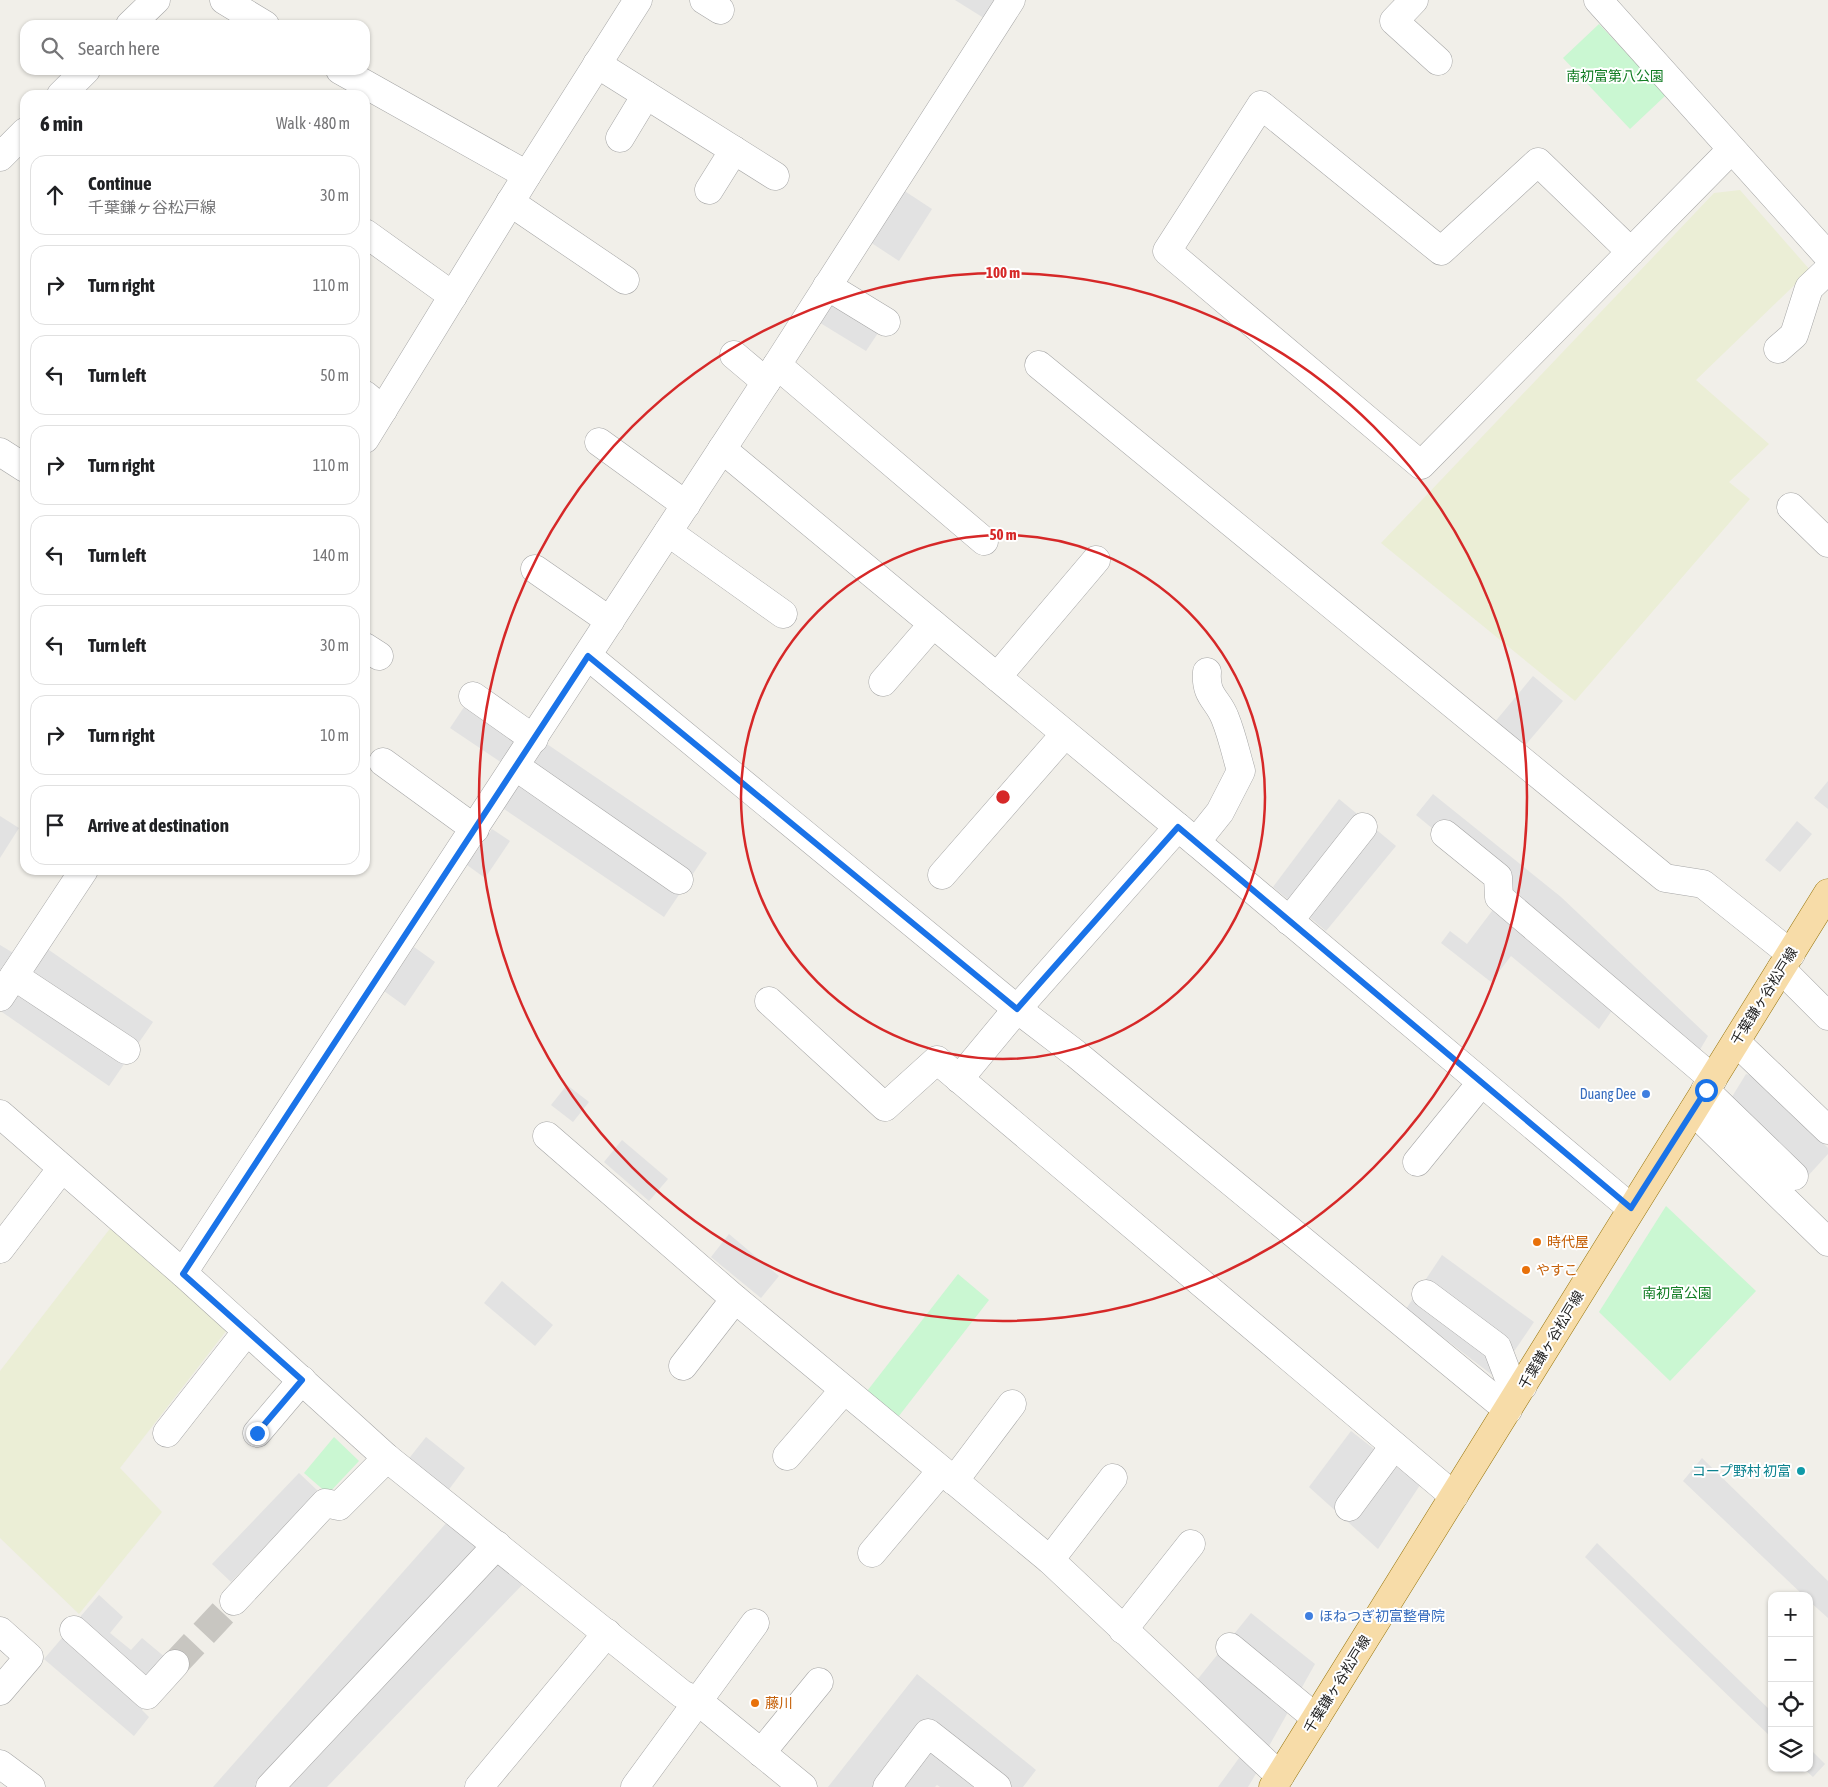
<!DOCTYPE html>
<meta charset="utf-8">
<style>
:root{--surface:#fff;--page:#f6f6f6;--text:#202124;--muted:#757577;--line:#e0e0e0}
body{margin:0;font-family:"Asap Condensed","Noto Sans JP",sans-serif;background:var(--page);color:var(--text)}
.controls{position:absolute;right:15px;bottom:15px;display:grid;overflow:hidden;border-radius:10px;box-shadow:0 1px 4px #0004}
.controls button{width:45px;height:45px;display:grid;place-items:center;padding:0;border:0;border-bottom:1px solid var(--line);background:var(--surface);color:var(--text);font:25px sans-serif}
.stop{position:absolute;width:15px;height:15px;margin:-11px;border:4px solid #1a73e8;border-radius:50%;background:#fff}
.stop.end{background:#1a73e8;border-color:#fff;box-shadow:0 1px 5px #0008}
.list{margin:0;padding:0;list-style:none}
h2{display:flex;justify-content:space-between;align-items:center;height:65px;margin:0;padding:0 20px;font-size:21px}
h2 small{font-size:16px;font-weight:400;color:var(--muted)}
.list li{display:grid;grid-template-columns:32px 1fr auto;gap:15px;align-items:center;box-sizing:border-box;height:80px;margin:0 10px 10px;padding:0 10px;border:1px solid var(--line);border-radius:15px}
.list b{display:block;font-size:19px;white-space:nowrap}
.list p{margin:0;font-size:16px;white-space:nowrap;color:var(--muted)}
.list em{font-size:16px;font-style:normal;color:var(--muted)}
.icon{flex:none;width:28px;height:28px;fill:none;stroke:currentColor;stroke-width:2;stroke-linecap:round;stroke-linejoin:round}
.map{position:relative;flex:none;width:1828px;height:1787px;overflow:hidden}
.search{position:absolute;background:var(--surface);box-shadow:0 1px 4px #0004;left:20px;top:20px;width:350px;height:55px;display:flex;align-items:center;gap:12px;box-sizing:border-box;padding:0 18px;border-radius:15px;color:var(--muted);font-size:19px}
.panel{position:absolute;background:var(--surface);box-shadow:0 1px 4px #0004;left:20px;top:90px;width:350px;height:785px;border-radius:15px}
.map>svg:first-child{display:block}
</style>
<div class="map">
<svg width="1828" height="1787" viewBox="0 0 1828 1787">
<rect width="100%" height="100%" fill="#f1efe9"/>
<g fill="#ebeed6">
<polygon points="1740,190 1810,270 1696,380 1769,444 1729,482 1750,499 1575,701 1381,543 1714,193"/>
<polygon points="112,1226 230,1326 120,1468 162,1512 79,1614 0,1538 0,1371"/>
</g>
<g fill="#caf7d2">
<polygon points="1599,24 1666,95 1630,129 1563,58"/>
<polygon points="1666,1206 1756,1291 1670,1381 1599,1312"/>
<polygon points="958,1274 989,1300 895,1421 864,1395"/>
<polygon points="334,1437 359,1461 328,1494 304,1473"/>
</g>
<g fill="#e2e2e2">
<polygon points="955,0 999,0 987,20"/>
<polygon points="903,190 932,209 899,261 870,242"/>
<polygon points="830,299 880,330 866,351 817,321"/>
<polygon points="1533,676 1563,701 1523,748 1494,723"/>
<polygon points="464,707 515,742 502,763 450,728"/>
<polygon points="544,742 707,853 664,917 501,807"/>
<polygon points="1828,781 1828,809 1814,798"/>
<polygon points="1433,794 1561,897 1708,1036 1687,1072 1613,1009 1599,1029 1511,956 1491,982 1441,943 1450,931 1467,944 1495,907 1494,879 1416,815"/>
<polygon points="1339,799 1396,846 1326,931 1273,887"/>
<polygon points="0,816 19,828 0,858"/>
<polygon points="1797,821 1812,834 1780,872 1765,860"/>
<polygon points="492,829 510,841 485,878 467,865"/>
<polygon points="0,945 15,954 0,976"/>
<polygon points="414,947 435,962 405,1006 384,991"/>
<polygon points="46,948 153,1022 109,1086 2,1012"/>
<polygon points="1746,1074 1760,1078 1828,1148 1828,1154 1795,1190 1719,1118"/>
<polygon points="567,1085 589,1102 573,1122 551,1105"/>
<polygon points="622,1140 668,1179 649,1201 604,1162"/>
<polygon points="729,1234 779,1276 761,1298 711,1257"/>
<polygon points="1442,1255 1534,1322 1496,1378 1406,1309"/>
<polygon points="502,1281 553,1325 535,1346 484,1303"/>
<polygon points="1351,1431 1420,1485 1378,1549 1309,1487"/>
<polygon points="426,1437 465,1468 447,1492 407,1461"/>
<polygon points="1702,1458 1828,1581 1828,1618 1809,1601 1809,1596 1804,1596 1683,1481"/>
<polygon points="299,1473 318,1491 231,1582 212,1564"/>
<polygon points="448,1521 525,1582 327,1787 213,1787"/>
<polygon points="1597,1543 1772,1712 1772,1738 1585,1557"/>
<polygon points="99,1595 123,1617 110,1633 131,1650 142,1638 178,1668 142,1710 149,1717 134,1736 44,1659"/>
<polygon points="1251,1613 1315,1664 1269,1746 1197,1680"/>
<polygon points="917,1674 1036,1770 1023,1787 940,1787 937,1785 935,1787 828,1787"/>
<polygon points="1809,1748 1825,1764 1813,1777 1803,1768 1809,1768"/>
<polygon points="1242,1754 1260,1767 1248,1787 1218,1787"/>
</g>
<g fill="none" stroke-linecap="round" stroke-linejoin="round">
<polyline stroke="#c8c6c1" stroke-width="28" stroke-dasharray="28 14" stroke-linecap="butt" points="175,1664 234,1601"/>
<g stroke="#a6a6a6" stroke-width="29">
<g id="minor">
<polyline points="224,0 265,25"/>
<polyline points="704,0 720,10"/>
<polyline points="1414,0 1394,21 1438,61"/>
<polyline points="1598,0 1828,256"/>
<polyline points="130,25 156,0"/>
<polyline points="597,64 775,176"/>
<polyline points="340,70 527,175"/>
<polyline points="61,95 86,70"/>
<polyline points="620,138 646,95"/>
<polyline points="0,157 25,132"/>
<polyline points="709,190 734,150"/>
<polyline points="510,202 625,280"/>
<polyline points="365,233 453,296"/>
<polyline points="1631,252 1538,162 1441,251 1261,105 1167,251 1421,465 1731,150"/>
<polyline points="827,286 886,322"/>
<polyline points="1778,349 1794,335 1809,288 1828,270"/>
<polyline points="734,355 766,382"/>
<polyline points="777,365 984,541"/>
<polyline points="1039,365 1665,878 1703,884 1791,954"/>
<polyline points="365,395 383,410"/>
<polyline points="365,439 527,175 638,0"/>
<polyline points="599,442 686,505"/>
<polyline points="722,449 1196,842 1631,1208"/>
<polyline points="0,452 25,468"/>
<polyline points="1791,507 1828,543"/>
<polyline points="668,532 783,614"/>
<polyline points="535,569 610,621"/>
<polyline points="365,647 379,656"/>
<polyline points="588,656 1017,1009 1076,1054 1508,1410"/>
<polyline points="997,677 1096,560"/>
<polyline points="883,682 933,624"/>
<polyline points="473,696 534,739"/>
<polyline points="383,762 475,829"/>
<polyline points="515,766 679,880"/>
<polyline points="1445,834 1498,877 1499,897 1713,1079"/>
<path d="M 1196,842 L 1220,812 L 1241,771 C 1236,754 1232,735 1225,718 C 1218,699 1205,697 1207,672"/>
<polyline points="942,875 1065,734"/>
<polyline points="1289,921 1363,827"/>
<polyline points="1781,969 1828,1016"/>
<polyline points="14,976 126,1050"/>
<polyline points="0,997 84,870"/>
<polyline points="769,1001 885,1107 937,1060 1454,1496"/>
<polyline points="1736,1042 1828,1130"/>
<polyline points="959,1079 1017,1009 1178,827"/>
<polyline points="1705,1090 1794,1176"/>
<polyline points="1693,1111 1828,1242"/>
<polyline points="0,1114 183,1273 387,1458 682,1694 698,1701 803,1787"/>
<polyline points="547,1136 735,1299 1050,1560 1280,1776"/>
<polyline points="1417,1162 1481,1083"/>
<polyline points="0,1249 62,1168"/>
<polyline points="183,1273 766,382 1011,0"/>
<polyline points="1426,1294 1497,1347 1508,1376 1523,1386"/>
<polyline points="683,1366 735,1299"/>
<polyline points="167,1433 247,1331"/>
<polyline points="257,1433 302,1380"/>
<polyline points="787,1456 844,1390"/>
<polyline points="954,1481 1012,1404"/>
<polyline points="1349,1507 1394,1446"/>
<polyline points="872,1553 941,1471"/>
<polyline points="1050,1560 1113,1478"/>
<polyline points="234,1601 325,1503 339,1506 387,1458"/>
<polyline points="74,1630 147,1695 175,1664"/>
<polyline points="1123,1630 1191,1544"/>
<polyline points="0,1631 29,1657 0,1691"/>
<polyline points="1230,1647 1316,1718"/>
<polyline points="761,1753 819,1682"/>
<polyline points="0,1764 31,1787"/>
<polyline points="270,1787 497,1545"/>
<polyline points="479,1787 607,1633"/>
<polyline points="635,1787 755,1623"/>
<polyline points="887,1787 928,1733 997,1787"/>
</g>
</g>
<g stroke="#977409" stroke-width="29">
<polyline id="major" points="1273,1787 1828,893"/>
</g>
<use href="#minor" stroke="#fff" stroke-width="28"/>
<use href="#major" stroke="#f7dca8" stroke-width="28"/>
</g>
<g fill="none" stroke-linecap="round" stroke-linejoin="round">
<polyline stroke="#1a73e8" stroke-width="6" points="257,1433 302,1380 183,1274 588,656 1017,1009 1178,827 1631,1208 1706,1090"/>
</g>
<g fill="none" stroke="#d62828" stroke-width="2.5">
<circle cx="1003" cy="797" r="262"/>
<circle cx="1003" cy="797" r="524"/>
</g>
<g fill="#3f7fe0" stroke="#fff" stroke-width="2">
<circle cx="1646" cy="1094" r="5"/>
<circle cx="1309" cy="1616" r="5"/>
</g>
<g fill="#e8710a" stroke="#fff" stroke-width="2">
<circle cx="1537" cy="1242" r="5"/>
<circle cx="1526" cy="1270" r="5"/>
<circle cx="755" cy="1703" r="5"/>
</g>
<circle fill="#0f9aa8" stroke="#fff" stroke-width="2" cx="1801" cy="1471" r="5"/>
<g text-anchor="middle" stroke-width="4" stroke-linejoin="round" paint-order="stroke">
<g font-size="14" fill="#127d24" stroke="#fff">
<text x="1615" y="81">南初富第八公園</text>
<text x="1677" y="1298">南初富公園</text>
</g>
<g font-size="14" fill="#222" stroke="#fff">
<text transform="translate(1764 996) rotate(-58)" y="5">千葉鎌ヶ谷松戸線</text>
<text transform="translate(1551 1340) rotate(-59)" y="5">千葉鎌ヶ谷松戸線</text>
<text transform="translate(1337 1684) rotate(-58)" y="5">千葉鎌ヶ谷松戸線</text>
</g>
<g font-size="14" fill="#366cbe" stroke="#fff" text-anchor="end">
<text x="1636" y="1099">Duang Dee</text>
<text x="1319" y="1621" text-anchor="start">ほねつぎ初富整骨院</text>
</g>
<g font-size="14" fill="#c56008" stroke="#fff" text-anchor="start">
<text x="1547" y="1247">時代屋</text>
<text x="1536" y="1275">やすこ</text>
<text x="765" y="1708">藤川</text>
</g>
<g font-size="14" fill="#0d838f" stroke="#fff" text-anchor="end">
<text x="1791" y="1476">コープ野村 初富</text>
</g>
</g>
<circle cx="1003" cy="797" r="8" fill="#d62828" stroke="#fff" stroke-width="2.5"/>
<g font-size="15" text-anchor="middle" font-weight="bold" fill="#d62828" stroke="#fff" stroke-width="4" stroke-linejoin="round" paint-order="stroke">
<text x="1003" y="278">100 m</text>
<text x="1003" y="540">50 m</text>
</g>
</svg>
<div class="controls">
<button>+</button>
<button>−</button>
<button><svg class="icon" aria-label="locate" viewBox="0 0 24 24"><circle cx="12" cy="12" r="6"/><path d="M12 2v4M12 18v4M2 12h4M18 12h4"/></svg></button>
<button><svg class="icon" aria-label="layers" viewBox="0 0 24 24"><path d="M12 4l9 5-9 5-9-5zM3 14l9 5 9-5"/></svg></button>
</div>
<div class="stop" style="left:1706px;top:1090px"></div>
<div class="stop end" style="left:257px;top:1433px"></div>
<div class="search"><svg class="icon" aria-label="search" viewBox="0 0 24 24"><circle cx="10" cy="10" r="6"/><path d="M15 15l6 6"/></svg>Search here</div>
<section class="panel">
<h2>6 min<small>Walk · 480 m</small></h2>
<ul class="list">
<li><svg class="icon" aria-label="ahead" viewBox="0 0 24 24"><path d="M12 20V5M6 11l6-6 6 6"/></svg><div><b>Continue</b><p>千葉鎌ヶ谷松戸線</p></div><em>30 m</em></li>
<li><svg class="icon" aria-label="right" viewBox="0 0 24 24"><path d="M7 20v-9h11M14 6l5 5-5 5"/></svg><div><b>Turn right</b></div><em>110 m</em></li>
<li><svg class="icon" aria-label="left" viewBox="0 0 24 24"><path d="M17 20v-9H6M10 6l-5 5 5 5"/></svg><div><b>Turn left</b></div><em>50 m</em></li>
<li><svg class="icon" aria-label="right" viewBox="0 0 24 24"><path d="M7 20v-9h11M14 6l5 5-5 5"/></svg><div><b>Turn right</b></div><em>110 m</em></li>
<li><svg class="icon" aria-label="left" viewBox="0 0 24 24"><path d="M17 20v-9H6M10 6l-5 5 5 5"/></svg><div><b>Turn left</b></div><em>140 m</em></li>
<li><svg class="icon" aria-label="left" viewBox="0 0 24 24"><path d="M17 20v-9H6M10 6l-5 5 5 5"/></svg><div><b>Turn left</b></div><em>30 m</em></li>
<li><svg class="icon" aria-label="right" viewBox="0 0 24 24"><path d="M7 20v-9h11M14 6l5 5-5 5"/></svg><div><b>Turn right</b></div><em>10 m</em></li>
<li><svg class="icon" aria-label="arrive" viewBox="0 0 24 24"><path d="M6 21V4h12l-3 4 3 4H6"/></svg><div><b>Arrive at destination</b></div></li>
</ul>
</section>
</div>
